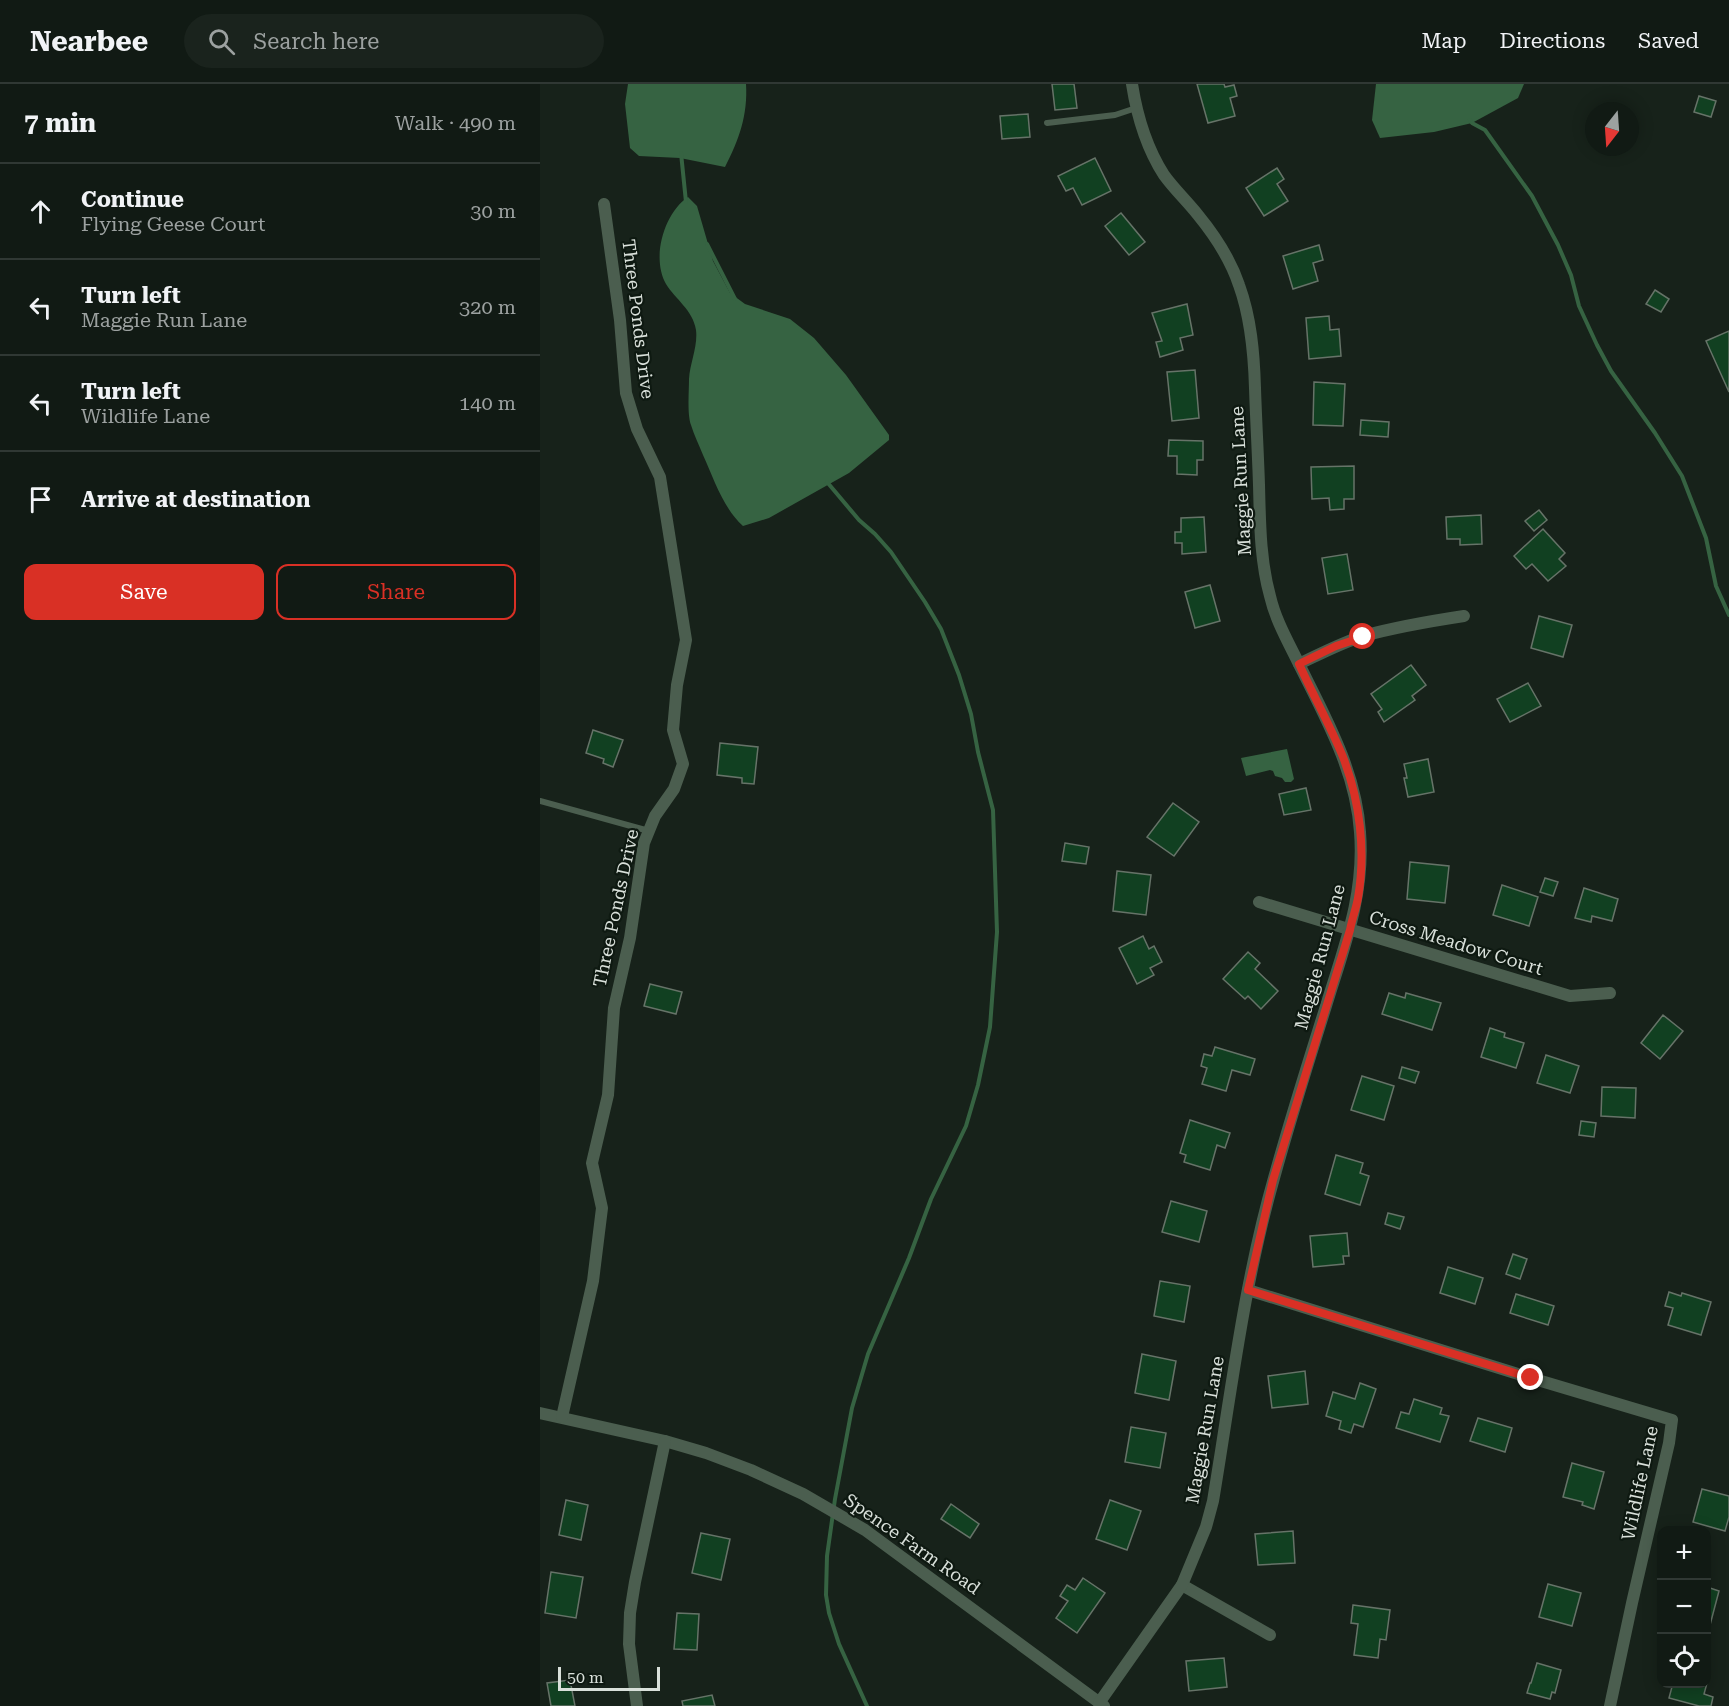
<!DOCTYPE html>
<meta charset="utf-8">
<style>
:root{--surface:#111a14;--page:#1a231d;--text:#f1f3f6;--muted:#9ca1a0;--line:#303834;--accent:#d93025}
body{margin:0;font-family:"Roboto Serif",serif;background:var(--page);color:var(--text)}
.controls{position:absolute;right:18px;bottom:18px;display:grid;overflow:hidden;border-radius:12px;box-shadow:0 3px 15px #0003}
.controls button{width:54px;height:54px;display:grid;place-items:center;padding:0;border:0;border-bottom:2px solid var(--line);background:var(--surface);color:var(--text);font:30px sans-serif}
.compass{position:absolute;left:1045px;top:18px;width:54px;height:54px;border-radius:50%;background:var(--surface);box-shadow:0 3px 15px #0003;rotate:197deg}
.scale{position:absolute;left:18px;bottom:15px;width:102px;box-sizing:border-box;padding-left:6px;border:3px solid #d9e0da;border-top:0;font-size:16px;line-height:21px;white-space:nowrap;color:#d9e0da;-webkit-text-stroke:4px #0e1911;paint-order:stroke}
.stop{position:absolute;width:18px;height:18px;margin:-14px;border:4px solid #d93025;border-radius:50%;background:#fff}
.stop.end{background:#d93025;border-color:#fff;box-shadow:0 2px 6px #0008}
.list{margin:0;padding:0;list-style:none}
h2{display:flex;justify-content:space-between;align-items:center;height:78px;margin:0;padding:0 24px;font-size:26px}
h2 small{font-size:20px;font-weight:400;color:var(--muted)}
.list li{display:grid;grid-template-columns:39px 1fr auto;gap:18px;align-items:center;box-sizing:border-box;height:96px;padding:0 24px;border-top:2px solid var(--line)}
.list b{display:block;font-size:22px;white-space:nowrap}
.list p{margin:0;font-size:20px;white-space:nowrap;color:var(--muted)}
.list em{font-size:20px;font-style:normal;color:var(--muted)}
.actions{display:flex;gap:12px;padding:18px 24px}
.actions a{flex:1;padding:14px 0;border:2px solid var(--accent);border-radius:12px;text-align:center;font-size:21px;color:var(--accent)}
.actions .main{background:var(--accent);color:#fff}
.icon{flex:none;width:33px;height:33px;fill:none;stroke:currentColor;stroke-width:2;stroke-linecap:round;stroke-linejoin:round}
.map{position:relative;flex:none;width:1189px;height:1622px;overflow:hidden}
header{display:flex;align-items:center;gap:36px;box-sizing:border-box;height:84px;padding:0 30px;background:var(--surface);border-bottom:2px solid var(--line)}
header strong{font-size:28px}
nav{display:flex;gap:33px;margin-inline-start:auto;font-size:21px}
.search{width:420px;height:54px;background:var(--page);display:flex;align-items:center;gap:15px;box-sizing:border-box;padding:0 21px;border-radius:33px;color:var(--muted);font-size:22px}
main{display:flex}
aside{flex:1;background:var(--surface)}
.map>svg:first-child{display:block}
</style>
<header>
<strong>Nearbee</strong>
<div class="search"><svg class="icon" aria-label="search" viewBox="0 0 24 24"><circle cx="10" cy="10" r="6"/><path d="M15 15l6 6"/></svg>Search here</div>
<nav><a>Map</a><a>Directions</a><a>Saved</a></nav>
</header>
<main>
<aside>
<h2>7 min<small>Walk · 490 m</small></h2>
<ul class="list">
<li><svg class="icon" aria-label="ahead" viewBox="0 0 24 24"><path d="M12 20V5M6 11l6-6 6 6"/></svg><div><b>Continue</b><p>Flying Geese Court</p></div><em>30 m</em></li>
<li><svg class="icon" aria-label="left" viewBox="0 0 24 24"><path d="M17 20v-9H6M10 6l-5 5 5 5"/></svg><div><b>Turn left</b><p>Maggie Run Lane</p></div><em>320 m</em></li>
<li><svg class="icon" aria-label="left" viewBox="0 0 24 24"><path d="M17 20v-9H6M10 6l-5 5 5 5"/></svg><div><b>Turn left</b><p>Wildlife Lane</p></div><em>140 m</em></li>
<li><svg class="icon" aria-label="arrive" viewBox="0 0 24 24"><path d="M6 21V4h12l-3 4 3 4H6"/></svg><div><b>Arrive at destination</b></div></li>
</ul>
<div class="actions"><a class="main">Save</a><a>Share</a></div>
</aside>
<div class="map">
<svg width="1189" height="1622" viewBox="0 0 1189 1622">
<rect width="100%" height="100%" fill="#17221a"/>
<g fill="#366342">
<path d="M 88,0 L 206,0 C 208,31 199,56 185,83 L 140,74 L 99,72 L 90,64 L 85,20 Z"/>
<polygon points="836,0 984,0 978,14 932,39 894,48 840,54 832,36"/>
<path d="M 148,113 L 157,122 L 173,177 L 190,209 L 205,220 L 250,235 L 274,254 L 306,291 L 349,351 L 349,356 L 309,389 L 229,434 L 203,442 C 183,424 174,395 163,371 C 159,361 154,351 151,341 C 147,330 149,307 149,295 C 150,279 158,262 156,246 C 153,226 135,215 126,200 C 111,174 124,129 148,113 Z"/>
<polygon points="747,665 754,695 751,698 745,698 742,694 735,692 733,687 730,686 706,692 701,674"/>
</g>
<g fill="none" stroke-linecap="round" stroke-linejoin="round">
<g stroke="#366342" stroke-width="4">
<polyline points="930,36 932,39 945,46 992,112 1018,161 1031,191 1039,222 1057,261 1071,287 1115,349 1142,392 1166,454 1176,502 1189,531"/>
<polyline points="141,69 146,118"/>
<polyline points="167,160 195,215"/>
<polyline points="287,398 319,436 335,450 351,468 385,518 401,545 419,591 431,630 438,668 453,726 457,848 450,943 438,1001 426,1042 391,1115 369,1174 328,1270 312,1324 295,1415 287,1472 286,1511 289,1529 299,1560 327,1622"/>
</g>
</g>
<g fill="#114021" stroke="#667368" stroke-width="1.5">
<polygon points="512,0 534,0 537,24 515,26"/>
<polygon points="657,0 684,0 685,3 694,1 697,12 690,14 695,32 668,39"/>
<polygon points="1159,12 1176,17 1171,33 1154,28"/>
<polygon points="488,30 490,53 462,55 460,32"/>
<polygon points="555,74 571,107 542,121 533,104 526,107 518,92"/>
<polygon points="737,84 744,95 737,100 748,117 724,132 706,104"/>
<polygon points="581,129 605,158 589,171 565,142"/>
<polygon points="779,161 783,176 773,179 778,197 753,205 743,172"/>
<polygon points="1115,206 1129,215 1121,228 1106,220"/>
<polygon points="647,220 653,251 640,254 643,266 620,273 616,258 622,257 612,229"/>
<polygon points="789,232 790,246 799,245 801,272 769,275 766,234"/>
<polygon points="1189,247 1189,308 1166,257"/>
<polygon points="655,286 659,334 632,337 627,288"/>
<polygon points="774,298 805,300 803,342 773,341"/>
<polygon points="821,336 849,338 848,353 820,351"/>
<polygon points="629,356 663,357 663,376 657,376 657,391 637,390 637,372 628,372"/>
<polygon points="814,382 814,415 804,415 804,425 790,426 789,414 772,415 771,383"/>
<polygon points="999,426 1007,436 994,447 985,437"/>
<polygon points="941,431 942,460 920,461 920,455 907,455 906,433"/>
<polygon points="664,433 666,468 642,470 642,459 635,459 635,448 641,448 641,434"/>
<polygon points="1003,445 1025,469 1019,475 1026,482 1008,497 992,480 986,485 974,472"/>
<polygon points="807,470 813,506 788,510 782,474"/>
<polygon points="670,501 680,537 655,544 645,508"/>
<polygon points="999,532 1032,541 1023,573 991,564"/>
<polygon points="871,581 886,601 872,612 875,616 844,638 838,628 842,625 831,610"/>
<polygon points="988,599 1001,622 970,638 957,615"/>
<polygon points="53,646 83,656 73,683 63,679 64,675 46,669"/>
<polygon points="180,659 218,663 214,700 202,699 202,694 177,691"/>
<polygon points="888,675 894,708 868,713 864,694 867,694 864,680"/>
<polygon points="766,704 771,726 744,731 739,710"/>
<polygon points="633,719 659,738 634,772 607,753"/>
<polygon points="525,759 549,763 546,780 522,777"/>
<polygon points="870,778 909,782 905,819 867,815"/>
<polygon points="577,787 611,791 606,831 573,827"/>
<polygon points="1005,794 1018,798 1013,812 1000,808"/>
<polygon points="962,801 998,813 989,842 953,831"/>
<polygon points="1044,804 1078,815 1072,837 1052,832 1051,838 1035,834"/>
<polygon points="603,852 609,865 614,862 622,878 610,884 614,891 597,900 579,864"/>
<polygon points="708,868 720,879 715,885 738,907 721,925 708,912 705,915 683,895"/>
<polygon points="110,900 142,908 136,930 104,922"/>
<polygon points="849,909 865,914 866,909 901,919 892,946 842,930"/>
<polygon points="1123,931 1143,947 1120,975 1101,959"/>
<polygon points="950,944 965,949 964,953 984,959 976,984 941,973"/>
<polygon points="675,963 715,975 710,991 692,986 686,1007 662,1000 667,984 661,982 664,970 672,972"/>
<polygon points="1006,971 1039,982 1030,1009 997,999"/>
<polygon points="862,983 879,988 875,999 859,994"/>
<polygon points="822,992 854,1002 844,1036 811,1026"/>
<polygon points="1062,1003 1096,1004 1095,1034 1061,1032"/>
<polygon points="650,1036 690,1049 685,1064 677,1061 670,1086 644,1078 646,1071 640,1069"/>
<polygon points="1041,1037 1056,1039 1054,1053 1039,1051"/>
<polygon points="796,1071 823,1079 820,1089 829,1092 820,1121 785,1110"/>
<polygon points="631,1117 667,1127 659,1158 622,1148"/>
<polygon points="848,1129 864,1133 860,1145 845,1140"/>
<polygon points="807,1149 809,1172 803,1172 804,1180 773,1183 770,1152"/>
<polygon points="973,1170 987,1175 980,1195 966,1190"/>
<polygon points="908,1183 943,1194 935,1220 900,1209"/>
<polygon points="620,1197 650,1202 644,1238 614,1232"/>
<polygon points="1129,1208 1141,1212 1142,1209 1171,1218 1161,1251 1128,1241 1133,1224 1125,1222"/>
<polygon points="976,1210 1014,1222 1008,1241 970,1229"/>
<polygon points="602,1270 636,1277 629,1316 595,1309"/>
<polygon points="765,1287 768,1320 732,1324 728,1292"/>
<polygon points="820,1299 836,1305 823,1343 814,1340 811,1349 799,1345 801,1337 786,1332 793,1308 815,1315"/>
<polygon points="874,1315 902,1324 900,1330 909,1332 900,1358 856,1344 861,1328 869,1330"/>
<polygon points="938,1334 972,1344 965,1368 930,1357"/>
<polygon points="591,1343 626,1349 620,1384 585,1378"/>
<polygon points="1032,1379 1064,1388 1054,1425 1042,1421 1043,1418 1023,1413"/>
<polygon points="1162,1405 1189,1412 1189,1433 1185,1447 1153,1438"/>
<polygon points="26,1416 48,1421 41,1456 19,1451"/>
<polygon points="570,1416 601,1427 587,1466 556,1455"/>
<polygon points="411,1420 439,1440 430,1454 401,1435"/>
<polygon points="753,1447 755,1479 718,1481 715,1450"/>
<polygon points="161,1449 190,1455 181,1496 152,1489"/>
<polygon points="11,1488 43,1493 36,1534 5,1529"/>
<polygon points="543,1494 565,1509 537,1549 516,1534 528,1517 520,1512 527,1501 535,1506"/>
<polygon points="1008,1500 1041,1509 1032,1542 999,1533"/>
<polygon points="1167,1503 1179,1507 1170,1541 1167,1541"/>
<polygon points="813,1521 850,1526 846,1556 840,1555 838,1574 814,1571 818,1540 811,1539"/>
<polygon points="137,1529 159,1530 157,1566 134,1565"/>
<polygon points="684,1574 687,1603 649,1607 646,1577"/>
<polygon points="997,1579 1021,1586 1015,1609 1012,1608 1010,1615 987,1609 990,1599 991,1599"/>
<polygon points="30,1596 35,1622 11,1622 7,1599"/>
<polygon points="1133,1599 1167,1599 1164,1610 1173,1613 1171,1622 1159,1622 1129,1614"/>
<polygon points="172,1611 175,1622 143,1622 142,1617"/>
</g>
<g fill="none" stroke-linecap="round" stroke-linejoin="round">
<g stroke="#4b5e4f" stroke-width="6">
<polyline points="507,39 575,31 596,24"/>
<polyline points="0,717 109,747"/>
</g>
<g stroke="#4b5e4f" stroke-width="12">
<path d="M 759,580 C 780,570 801,559 823,552 C 856,543 891,537 924,532"/>
<polyline points="719,818 1030,912 1070,909"/>
<polyline points="708,1206 991,1294 1132,1336 1129,1359 1092,1519 1070,1622"/>
<polyline points="0,1329 125,1357 166,1369 211,1386 263,1410 325,1446 564,1622"/>
<polyline points="22,1333 53,1197 62,1124 52,1079 68,1011 74,924 90,854 104,759 115,732 134,705 143,680 133,646 137,601 146,556 120,393 97,345 86,309 80,236 64,120"/>
<polyline points="642,1501 730,1551"/>
<path d="M 559,1619 L 642,1501 L 666,1443 L 673,1417 C 691,1309 704,1199 734,1094 C 750,1036 768,979 786,922 C 804,863 825,811 820,748 C 816,685 783,629 756,574 C 746,554 735,534 730,512 C 720,476 720,438 719,401 C 718,369 716,336 715,304 C 714,269 711,234 699,201 C 690,174 676,153 658,131 C 647,117 634,105 624,91 C 606,63 597,32 592,0"/>
<polyline points="97,1622 89,1560 90,1529 95,1498 125,1357"/>
</g>
</g>
<g fill="none" stroke-linecap="round" stroke-linejoin="round">
<path stroke="#d93025" stroke-width="8" d="M 823,553 L 796,562 L 759,580 C 773,611 790,641 803,673 C 820,717 826,767 818,814 C 816,825 812,835 810,846 L 733,1096 L 708,1206 L 991,1294"/>
</g>
<g text-anchor="middle" stroke-width="4.5" stroke-linejoin="round" paint-order="stroke">
<g font-size="18" fill="#d9e0da" stroke="#0e1911">
<text transform="translate(98 235) rotate(83)" y="6">Three Ponds Drive</text>
<text transform="translate(701 397) rotate(-93)" y="6">Maggie Run Lane</text>
<text transform="translate(76 824) rotate(-78)" y="6">Three Ponds Drive</text>
<text transform="translate(916 859) rotate(17)" y="6">Cross Meadow Court</text>
<text transform="translate(780 873) rotate(-75)" y="6">Maggie Run Lane</text>
<text transform="translate(665 1346) rotate(-80)" y="6">Maggie Run Lane</text>
<text transform="translate(1100 1399) rotate(-78)" y="6">Wildlife Lane</text>
<text transform="translate(372 1460) rotate(35)" y="6">Spence Farm Road</text>
</g>
</g>
</svg>
<div class="controls">
<button>+</button>
<button>−</button>
<button><svg class="icon" aria-label="locate" viewBox="0 0 24 24"><circle cx="12" cy="12" r="6"/><path d="M12 2v4M12 18v4M2 12h4M18 12h4"/></svg></button>
</div>
<svg class="compass" viewBox="-18 -18 36 36"><path d="M0-13l5 13h-10z" fill="#e53935"/><path d="M0 13l5-13h-10z" fill="#9ca1a0"/></svg>
<div class="scale">50 m</div>
<div class="stop" style="left:823px;top:553px"></div>
<div class="stop end" style="left:991px;top:1294px"></div>
</div>
</main>
